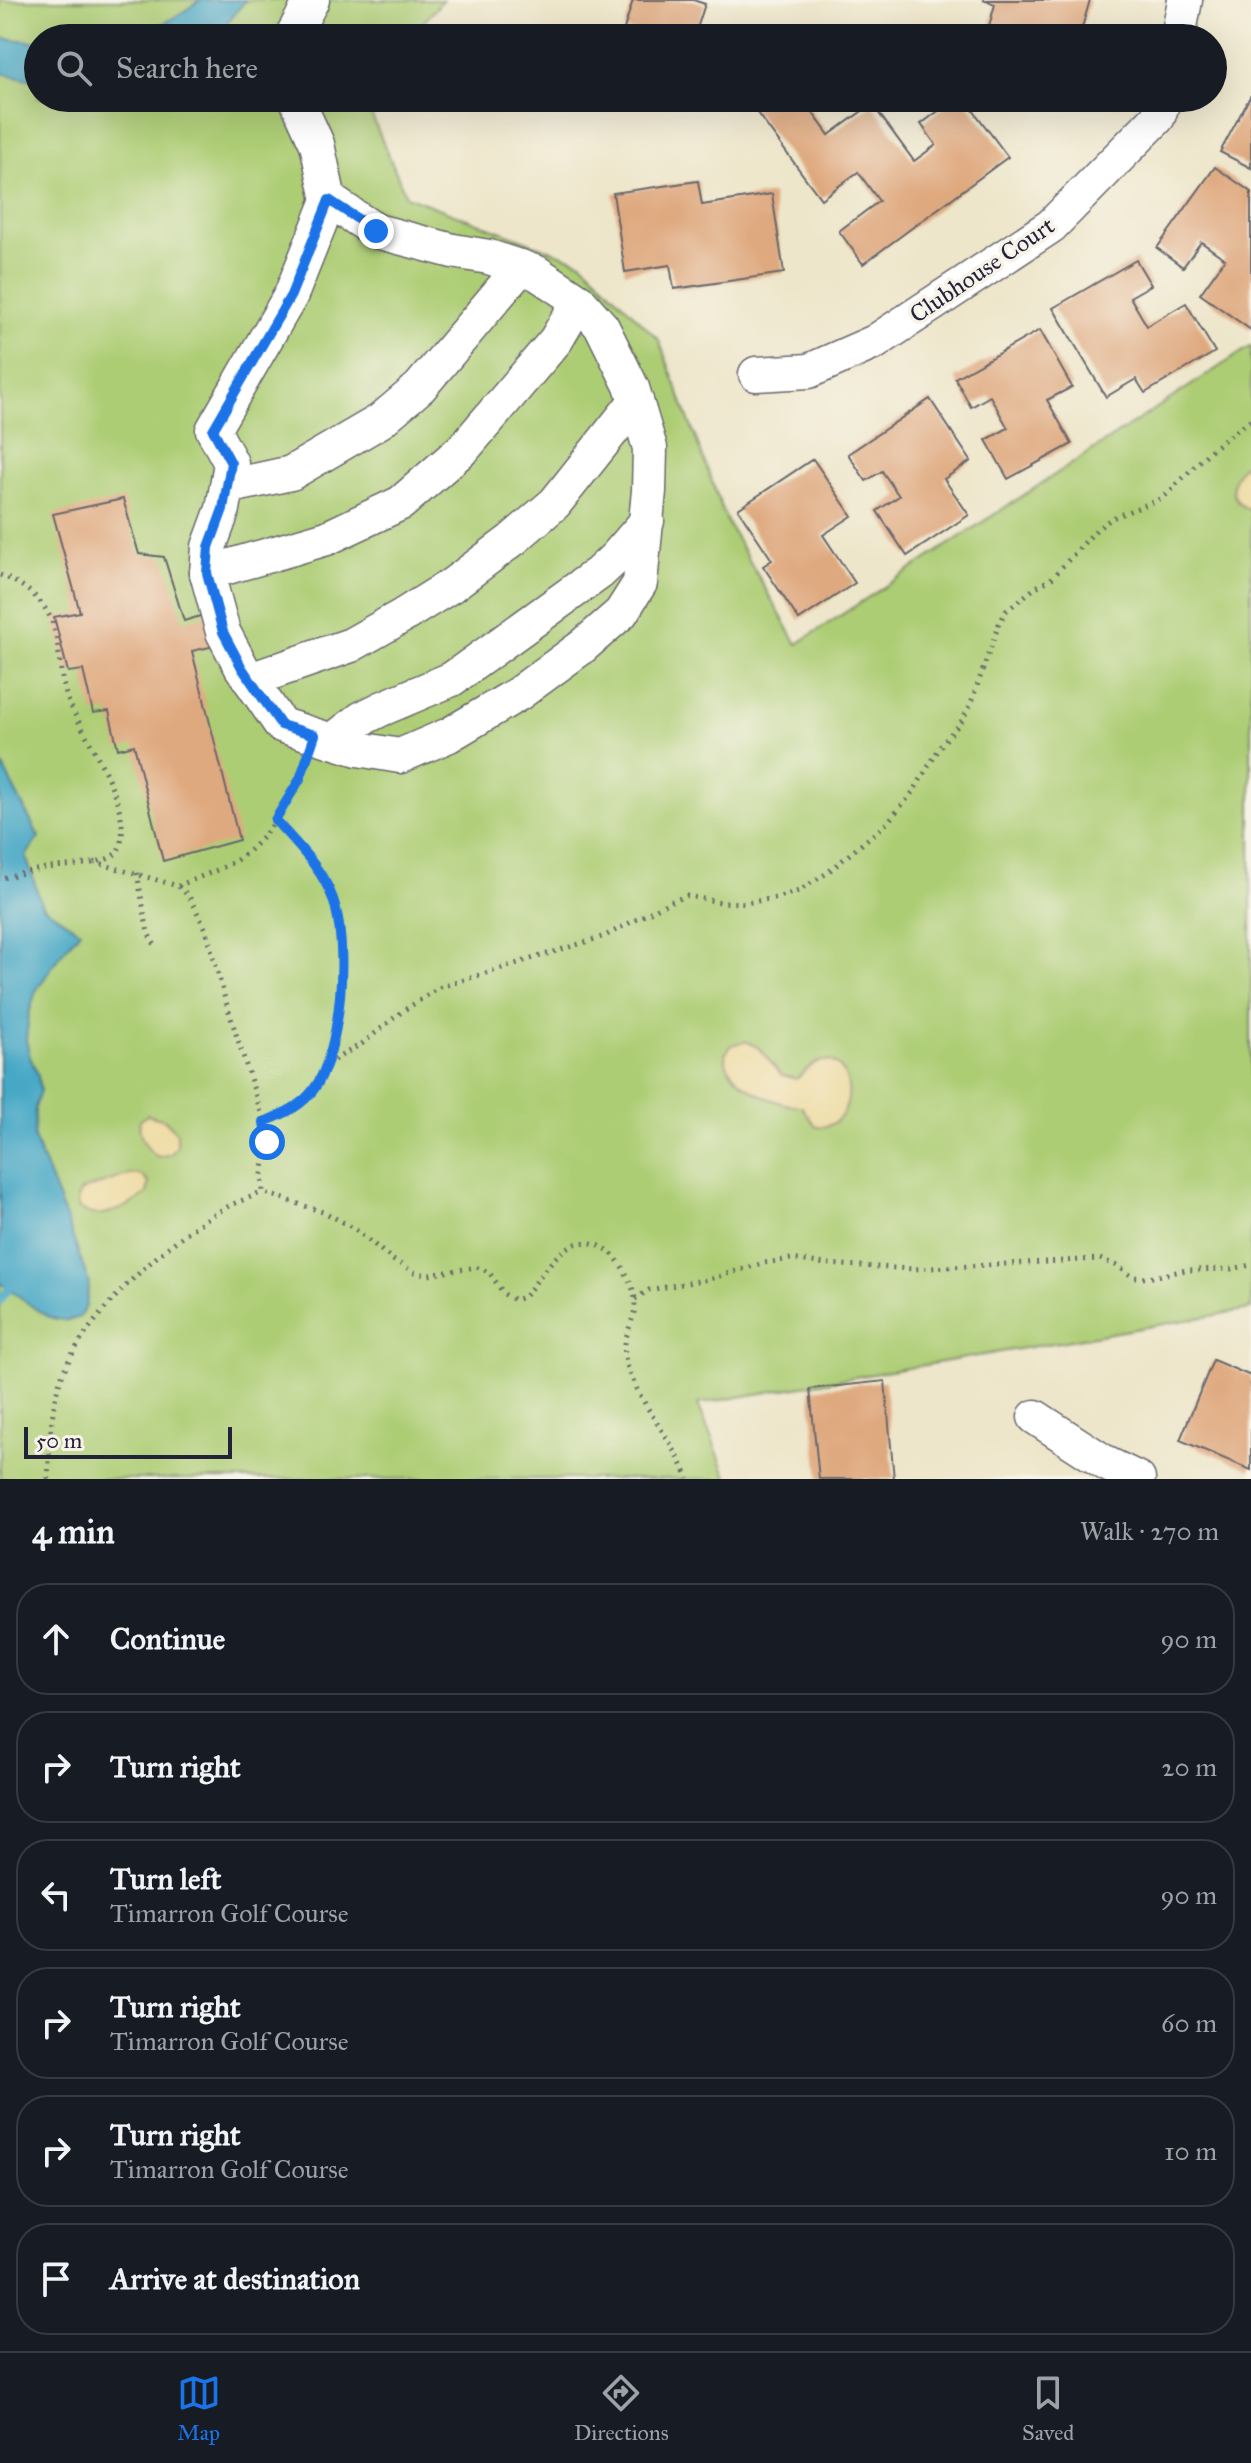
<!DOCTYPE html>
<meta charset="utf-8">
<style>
:root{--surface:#171b24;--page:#20242c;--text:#f1f3f6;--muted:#9ea1a6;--line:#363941;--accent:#1a73e8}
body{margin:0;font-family:"IM FELL Great Primer",serif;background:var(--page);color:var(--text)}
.scale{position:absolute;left:24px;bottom:20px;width:208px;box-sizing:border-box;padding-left:8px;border:4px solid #22223b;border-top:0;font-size:22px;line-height:28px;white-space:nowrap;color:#22223b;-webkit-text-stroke:6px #f7f3e8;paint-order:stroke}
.stop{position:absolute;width:24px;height:24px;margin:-18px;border:6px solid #1a73e8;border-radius:50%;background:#fff}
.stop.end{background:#1a73e8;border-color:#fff;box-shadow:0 2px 8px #0008}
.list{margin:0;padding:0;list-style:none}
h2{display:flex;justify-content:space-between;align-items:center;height:104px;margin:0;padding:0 32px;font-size:34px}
h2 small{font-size:26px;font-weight:400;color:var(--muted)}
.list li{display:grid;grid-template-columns:52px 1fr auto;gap:24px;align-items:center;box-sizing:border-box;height:112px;margin:0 16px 16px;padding:0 16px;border:2px solid var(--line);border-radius:32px}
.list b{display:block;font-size:30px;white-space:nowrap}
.list p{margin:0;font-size:26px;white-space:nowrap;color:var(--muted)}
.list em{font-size:26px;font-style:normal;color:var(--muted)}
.icon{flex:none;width:44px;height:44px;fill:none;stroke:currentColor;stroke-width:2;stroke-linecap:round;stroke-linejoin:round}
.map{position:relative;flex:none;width:1251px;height:1479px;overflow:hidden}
.search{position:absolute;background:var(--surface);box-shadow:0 8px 32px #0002;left:24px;right:24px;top:24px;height:88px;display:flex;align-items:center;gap:20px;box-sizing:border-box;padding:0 28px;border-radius:44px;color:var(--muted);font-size:30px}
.sheet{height:872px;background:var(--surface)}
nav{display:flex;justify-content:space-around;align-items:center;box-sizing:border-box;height:112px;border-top:2px solid var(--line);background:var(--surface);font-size:22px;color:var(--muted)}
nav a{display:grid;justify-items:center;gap:4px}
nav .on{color:var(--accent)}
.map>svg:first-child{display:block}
</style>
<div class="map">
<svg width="1251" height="1479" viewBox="0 0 1251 1479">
<rect width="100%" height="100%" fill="#f7f3e8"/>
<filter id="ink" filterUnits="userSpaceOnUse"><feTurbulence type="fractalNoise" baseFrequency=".0125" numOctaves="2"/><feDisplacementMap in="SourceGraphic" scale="16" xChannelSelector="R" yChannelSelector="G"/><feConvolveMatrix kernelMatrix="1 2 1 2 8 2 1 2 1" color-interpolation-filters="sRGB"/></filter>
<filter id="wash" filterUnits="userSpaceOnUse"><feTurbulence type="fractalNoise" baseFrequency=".006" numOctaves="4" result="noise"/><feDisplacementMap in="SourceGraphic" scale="32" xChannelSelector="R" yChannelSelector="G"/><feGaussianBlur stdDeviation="1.8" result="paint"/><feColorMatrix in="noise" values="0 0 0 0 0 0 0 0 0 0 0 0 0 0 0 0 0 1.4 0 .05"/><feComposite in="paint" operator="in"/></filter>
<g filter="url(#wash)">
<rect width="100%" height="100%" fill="#eee6ca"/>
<polygon fill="#adcd74" stroke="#687858" stroke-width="2" points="0,0 443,0 410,38 38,38 38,98 364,98 406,196 582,262 659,340 727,522 797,644 1251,346 1251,1309 698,1404 728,1479 0,1479"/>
<g fill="#eeda9e" stroke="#887e6c" stroke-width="2">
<path d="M 1251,459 L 1251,511 C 1224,498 1230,474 1251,459 Z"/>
<path d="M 746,1041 L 759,1048 L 781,1075 L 796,1079 C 804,1074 808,1066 816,1063 C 855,1046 863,1130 816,1127 L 801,1106 C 777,1107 724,1082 725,1054 L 732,1045 Z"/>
<path d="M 147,1115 L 165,1120 L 177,1133 L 177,1146 L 171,1154 L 158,1157 C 146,1150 137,1134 140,1120 Z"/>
<path d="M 130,1174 L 141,1175 L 149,1183 L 147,1193 C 131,1206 98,1223 79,1209 C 76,1202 76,1195 83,1190 Z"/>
</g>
<g fill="#47a8c6" stroke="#346580" stroke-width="2">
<path d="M 200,0 L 246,0 L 214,38 L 129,38 C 156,29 178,17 200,0 Z"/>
<polygon points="0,38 38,42 38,81 0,73"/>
<path d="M 0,761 L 39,837 L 26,856 L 42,906 L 80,931 L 60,955 L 36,991 L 29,1014 L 26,1040 L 30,1057 L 38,1075 L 40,1090 L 35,1109 L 34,1138 L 68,1223 L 89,1283 L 86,1306 L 80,1317 C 48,1331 26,1297 0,1283 Z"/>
</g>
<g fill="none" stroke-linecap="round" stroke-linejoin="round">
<polyline stroke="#47a8c6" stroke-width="8" points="0,1301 9,1288 9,1278"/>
</g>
<g id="blocks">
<g fill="#dfa97f">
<polygon points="633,0 693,0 705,4 694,38 641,38 643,35 624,29"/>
<polygon points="983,0 1090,0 1079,38 986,38 995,4"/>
<polygon points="1251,95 1251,168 1220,152"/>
<polygon points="746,98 802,98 829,135 872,104 914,161 936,145 921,124 956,98 964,98 1008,157 863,264 839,231 879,201 858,172 821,199"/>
<polygon points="1215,167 1251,192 1251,330 1200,294 1225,259 1201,242 1183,267 1157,248"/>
<polygon points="698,181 702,205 772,194 784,273 674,289 670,265 625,272 613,193"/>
<polygon points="1136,260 1151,285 1130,297 1147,326 1186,303 1215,352 1145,393 1136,379 1106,397 1053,308"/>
<polygon points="1040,330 1072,387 1047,400 1072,444 1008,479 986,440 1008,428 990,396 971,407 955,378"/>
<polygon points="930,399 971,461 944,479 969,515 907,556 877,511 899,496 882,471 866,481 848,454"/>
<polygon points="813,459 852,516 823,535 855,583 799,620 763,566 772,560 738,509"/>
<polygon points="123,499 139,554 164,557 184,621 210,613 219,645 192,651 239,840 163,861 134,745 118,749 109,711 93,713 83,670 68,672 54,617 80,612 53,514"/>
<polygon points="1213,1360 1251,1376 1251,1470 1180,1440"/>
<polygon points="885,1381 894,1479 819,1479 810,1389"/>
</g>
</g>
</g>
<g filter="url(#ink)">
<use href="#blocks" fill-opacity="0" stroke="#69676d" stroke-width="2"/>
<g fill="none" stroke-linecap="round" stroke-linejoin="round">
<g stroke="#69676d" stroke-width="37">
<g id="minor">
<polyline points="294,38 294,33 312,0"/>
<polyline points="1178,38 1185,0"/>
<polyline points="296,98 317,144 329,200"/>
<polygon points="329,200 376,231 453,251 489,257 537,273 579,301 602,327 632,388 650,448 649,491 640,583 621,613 582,647 518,694 449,735 400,756 358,749 281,725 242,668 223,632 207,573 209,547 223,509 231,463 213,430 291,295"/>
<polyline points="756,374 809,371 875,342 1051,226 1158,117 1164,98"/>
<polyline points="227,487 291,473 380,421 420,387 521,267"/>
<polyline points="207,573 327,538 401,503 464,448 556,340 579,301"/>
<polyline points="250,680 351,645 404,615 452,585 512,540 555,503 636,401"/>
<polyline points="332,741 361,719 381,709 452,679 599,573 615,558 647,521"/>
<polyline points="1035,1417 1107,1464 1138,1479"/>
</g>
</g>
<g stroke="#69676d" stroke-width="5" stroke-dasharray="2 6" stroke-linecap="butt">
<path d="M 0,575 C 21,583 40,596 50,617 C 61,640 58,676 68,700 C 82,734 140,815 117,852 C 107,866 64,865 47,868 C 31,870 16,875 0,879"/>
<path d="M 94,862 L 178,886 L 189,896 L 206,930 L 225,999 L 264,1122 L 267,1142 L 262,1175 L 263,1192 L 326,1213 L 355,1229 L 393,1260 L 414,1272 L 429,1275 L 476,1267 L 489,1272 L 504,1294 L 515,1300 L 524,1297 C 542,1277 564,1231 598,1245 C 604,1248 609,1250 613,1255 C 623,1266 633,1284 635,1299 C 637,1323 618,1336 627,1365 C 640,1407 673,1438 688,1479"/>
<polyline points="137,873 148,933 157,949"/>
<path d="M 178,886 C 196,878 218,871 235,861 C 268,840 294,797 306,761"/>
<polyline points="327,1064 363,1043 404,1010 441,987 605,936 669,902 687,896 720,902 745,903 776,898 799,891 827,873 887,823 913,792 942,744 961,722 970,706 999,624 1006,611 1036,587 1051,579 1096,530 1112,518 1163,498 1212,449 1251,420"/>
<path d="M 264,1122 C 283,1114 301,1106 314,1089 C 342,1051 349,942 333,899 C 322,868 296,844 275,820"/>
<polyline points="635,1299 649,1290 709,1279 764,1263 791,1259 826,1264 913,1269 1100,1259 1118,1266 1133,1277 1148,1278 1186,1270 1231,1269 1251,1265"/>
<path d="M 48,1479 C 50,1447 50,1412 60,1381 C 81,1318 171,1236 229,1206 C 239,1201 252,1197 263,1192"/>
</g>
<use href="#minor" stroke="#fff" stroke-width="34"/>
</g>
</g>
<g fill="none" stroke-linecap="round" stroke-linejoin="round" filter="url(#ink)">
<path stroke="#1a73e8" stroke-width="10" d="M 267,1142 L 264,1122 C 283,1114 301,1107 314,1089 C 342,1051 349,943 333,899 C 322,868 296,844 275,820 L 300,779 L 315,735 L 281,725 L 242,668 L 223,632 L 207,573 L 209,547 L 223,509 L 231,463 L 213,430 L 291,295 L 329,200 L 376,231"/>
</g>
<g text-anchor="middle" stroke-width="7" stroke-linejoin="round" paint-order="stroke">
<g font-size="24" fill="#22223b" stroke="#f7f3e8">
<text transform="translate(982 270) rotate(-34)" y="8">Clubhouse Court</text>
</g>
</g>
</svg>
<div class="scale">50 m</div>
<div class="stop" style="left:267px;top:1142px"></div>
<div class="stop end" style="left:376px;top:231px"></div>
<div class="search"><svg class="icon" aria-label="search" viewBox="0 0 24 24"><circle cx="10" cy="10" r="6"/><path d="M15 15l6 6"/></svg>Search here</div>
</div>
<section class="sheet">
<h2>4 min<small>Walk · 270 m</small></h2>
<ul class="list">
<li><svg class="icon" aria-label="ahead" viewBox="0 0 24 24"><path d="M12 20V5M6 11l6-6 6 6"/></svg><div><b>Continue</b></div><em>90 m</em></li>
<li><svg class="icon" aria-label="right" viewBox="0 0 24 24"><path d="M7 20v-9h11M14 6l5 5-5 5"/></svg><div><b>Turn right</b></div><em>20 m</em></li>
<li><svg class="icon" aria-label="left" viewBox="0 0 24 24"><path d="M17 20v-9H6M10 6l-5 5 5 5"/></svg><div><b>Turn left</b><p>Timarron Golf Course</p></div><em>90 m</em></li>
<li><svg class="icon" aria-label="right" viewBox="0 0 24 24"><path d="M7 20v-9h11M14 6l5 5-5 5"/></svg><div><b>Turn right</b><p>Timarron Golf Course</p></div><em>60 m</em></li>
<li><svg class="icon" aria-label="right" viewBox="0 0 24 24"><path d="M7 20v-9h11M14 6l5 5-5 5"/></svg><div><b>Turn right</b><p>Timarron Golf Course</p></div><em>10 m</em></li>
<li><svg class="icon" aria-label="arrive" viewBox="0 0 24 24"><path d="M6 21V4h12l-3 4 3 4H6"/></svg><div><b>Arrive at destination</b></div></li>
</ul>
</section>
<nav>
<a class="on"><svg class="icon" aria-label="map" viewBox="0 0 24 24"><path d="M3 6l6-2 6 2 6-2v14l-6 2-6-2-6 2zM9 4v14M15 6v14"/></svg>Map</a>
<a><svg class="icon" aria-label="directions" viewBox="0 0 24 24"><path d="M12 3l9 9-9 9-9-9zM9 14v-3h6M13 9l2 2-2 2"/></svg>Directions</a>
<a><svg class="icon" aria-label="saved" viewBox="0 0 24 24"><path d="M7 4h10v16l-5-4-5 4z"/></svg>Saved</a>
</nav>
